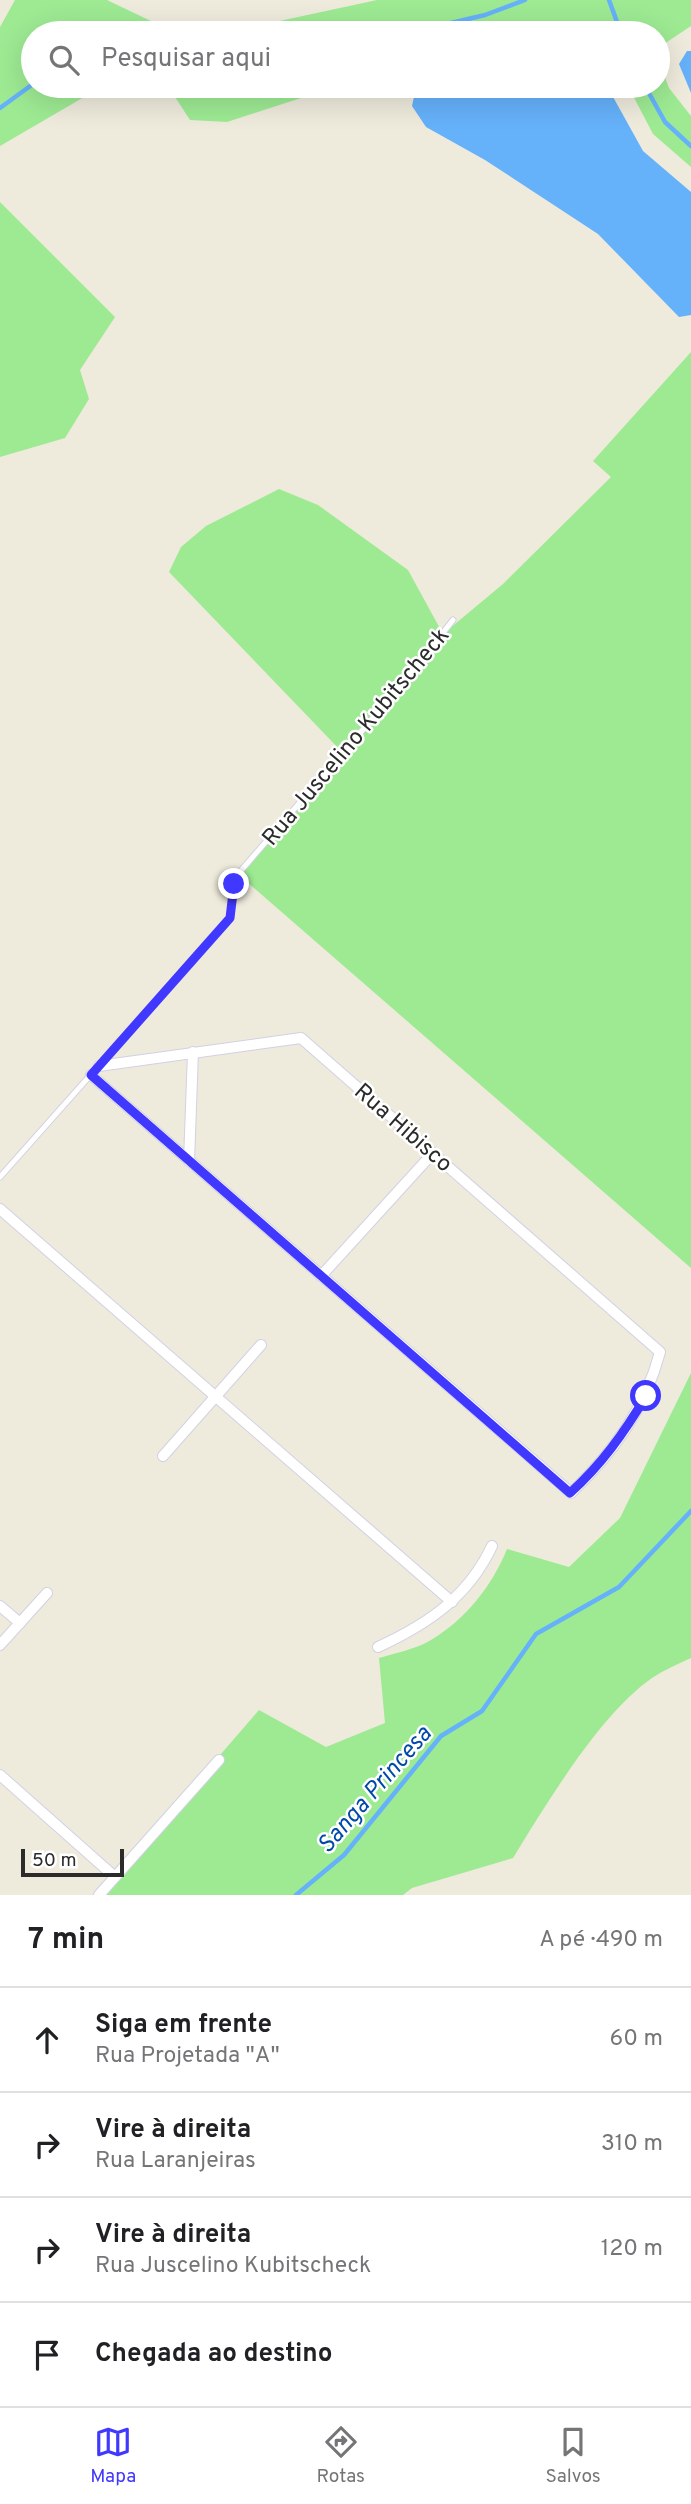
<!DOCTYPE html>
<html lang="pt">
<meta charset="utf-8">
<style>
:root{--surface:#fff;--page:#f2f2f2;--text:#202124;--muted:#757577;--line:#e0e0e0;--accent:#4038ff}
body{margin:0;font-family:Overpass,sans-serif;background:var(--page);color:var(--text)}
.scale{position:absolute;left:21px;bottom:18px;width:103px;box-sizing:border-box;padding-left:7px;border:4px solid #2b2b2b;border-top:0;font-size:19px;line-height:24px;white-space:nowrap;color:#2b2b2b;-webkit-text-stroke:5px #fff;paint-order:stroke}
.stop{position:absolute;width:21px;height:21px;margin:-16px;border:5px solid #4038ff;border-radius:50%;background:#fff}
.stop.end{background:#4038ff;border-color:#fff;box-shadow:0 2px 7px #0008}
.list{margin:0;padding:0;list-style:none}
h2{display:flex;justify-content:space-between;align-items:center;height:91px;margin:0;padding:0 28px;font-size:30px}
h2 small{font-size:23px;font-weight:400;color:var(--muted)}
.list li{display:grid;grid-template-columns:46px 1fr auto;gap:21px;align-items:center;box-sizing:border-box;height:105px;padding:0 28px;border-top:2px solid var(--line)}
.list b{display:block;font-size:26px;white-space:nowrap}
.list p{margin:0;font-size:23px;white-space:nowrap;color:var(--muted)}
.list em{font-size:23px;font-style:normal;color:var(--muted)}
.icon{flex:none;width:38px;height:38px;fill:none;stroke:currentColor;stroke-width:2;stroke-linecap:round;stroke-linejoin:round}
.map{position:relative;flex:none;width:691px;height:1895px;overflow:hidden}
.search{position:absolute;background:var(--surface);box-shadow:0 7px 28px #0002;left:21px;right:21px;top:21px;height:77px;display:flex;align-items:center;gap:18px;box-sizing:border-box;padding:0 24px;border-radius:38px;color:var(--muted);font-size:26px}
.sheet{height:511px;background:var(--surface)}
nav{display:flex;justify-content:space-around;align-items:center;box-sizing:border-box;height:98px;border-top:2px solid var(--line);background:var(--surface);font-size:19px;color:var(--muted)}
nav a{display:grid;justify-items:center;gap:4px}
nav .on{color:var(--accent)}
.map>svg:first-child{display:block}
</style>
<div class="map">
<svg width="691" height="1895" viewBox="0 0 691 1895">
<rect width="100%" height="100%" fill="#eeeadc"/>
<g fill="#9dea93">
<polygon points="15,0 107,0 176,33 33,33 33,86 103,86 0,146 0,27"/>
<polygon points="377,0 691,0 691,26 658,48 658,33 224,33"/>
<polygon points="658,58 669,88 691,116 691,167 653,134 628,86 658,86"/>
<polygon points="158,86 338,86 227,122 190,120 175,97"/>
<polygon points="0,202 115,317 80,370 89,399 65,438 0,457"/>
<polygon points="691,352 691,1268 238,874 343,753 169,572 181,547 206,526 279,489 318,505 408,570 443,634 503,584 611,477 593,461"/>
<path d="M 691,1373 L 691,1658 C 678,1664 664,1670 652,1678 C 600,1714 547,1803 513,1858 L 412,1888 L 403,1895 L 99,1895 L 259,1710 L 326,1747 L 385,1723 L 379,1658 C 396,1653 416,1649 431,1640 C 466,1619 492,1586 507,1549 L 569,1567 L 620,1518 Z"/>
</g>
<g fill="#65b1fa">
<polygon points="687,51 691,51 691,93 679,64"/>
<polygon points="423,86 607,86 643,151 691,192 691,315 679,317 598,234 485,160 426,127 412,106 415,92"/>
</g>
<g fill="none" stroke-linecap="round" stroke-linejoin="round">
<g stroke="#65b1fa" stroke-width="4.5">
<polyline points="609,0 621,33"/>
<polyline points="408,33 485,15 525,0"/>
<polyline points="645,86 665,122 691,146"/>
<polyline points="0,108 33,84"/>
<polyline points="296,1895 344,1855 441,1736 482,1711 536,1634 619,1587 691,1511"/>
</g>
<g stroke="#d2d1e5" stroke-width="7">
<polyline id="service" points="0,1177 230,918 238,874 405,681 453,620"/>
</g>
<g stroke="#d2d1e5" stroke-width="12">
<g id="minor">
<path d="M 91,1075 L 571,1493 C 613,1453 645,1409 660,1352 L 301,1038 L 99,1066"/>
<polyline points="189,1161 193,1052"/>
<polyline points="0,1209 452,1602"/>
<polyline points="321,1276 433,1153"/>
<polyline points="163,1456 261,1345"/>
<polyline points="0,1606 20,1623"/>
<polyline points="0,1645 47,1593"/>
<path d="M 378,1647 C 428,1624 468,1597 492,1546"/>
<polyline points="0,1775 115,1877"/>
<polyline points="99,1895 219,1760"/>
</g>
</g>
<use href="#service" stroke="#fff" stroke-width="5"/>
<use href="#minor" stroke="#fff" stroke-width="10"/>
</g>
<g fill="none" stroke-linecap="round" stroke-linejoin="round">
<path stroke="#4038ff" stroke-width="9" d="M 234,884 L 230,918 L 91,1075 L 570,1493 C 602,1464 624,1433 646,1396"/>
</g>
<g text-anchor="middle" stroke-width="5" stroke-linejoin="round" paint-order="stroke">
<g font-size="23" fill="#2b2b2b" stroke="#fff">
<text transform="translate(355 736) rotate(-50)" y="8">Rua Juscelino Kubitscheck</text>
<text transform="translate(404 1127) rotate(41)" y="8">Rua Hibisco</text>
</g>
<g font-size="24" font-style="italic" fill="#0149a9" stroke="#fff">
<text transform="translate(374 1789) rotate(-49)" y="8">Sanga Princesa</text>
</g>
</g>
</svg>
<div class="scale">50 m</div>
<div class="stop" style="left:646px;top:1396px"></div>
<div class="stop end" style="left:234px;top:884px"></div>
<div class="search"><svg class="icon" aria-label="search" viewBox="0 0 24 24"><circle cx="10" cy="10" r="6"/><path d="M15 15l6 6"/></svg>Pesquisar aqui</div>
</div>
<section class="sheet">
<h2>7 min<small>A pé · 490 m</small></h2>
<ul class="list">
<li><svg class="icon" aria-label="ahead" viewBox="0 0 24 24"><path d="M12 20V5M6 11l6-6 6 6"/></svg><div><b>Siga em frente</b><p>Rua Projetada &quot;A&quot;</p></div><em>60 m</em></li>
<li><svg class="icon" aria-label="right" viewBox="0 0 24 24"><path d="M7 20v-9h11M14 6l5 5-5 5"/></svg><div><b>Vire à direita</b><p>Rua Laranjeiras</p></div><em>310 m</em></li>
<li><svg class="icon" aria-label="right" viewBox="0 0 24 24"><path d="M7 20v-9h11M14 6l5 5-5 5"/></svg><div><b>Vire à direita</b><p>Rua Juscelino Kubitscheck</p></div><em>120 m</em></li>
<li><svg class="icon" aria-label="arrive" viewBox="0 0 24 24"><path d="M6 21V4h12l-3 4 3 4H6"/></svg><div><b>Chegada ao destino</b></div></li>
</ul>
</section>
<nav>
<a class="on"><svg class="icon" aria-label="map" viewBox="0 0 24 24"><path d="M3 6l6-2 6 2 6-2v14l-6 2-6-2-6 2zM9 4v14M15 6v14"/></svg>Mapa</a>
<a><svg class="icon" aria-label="directions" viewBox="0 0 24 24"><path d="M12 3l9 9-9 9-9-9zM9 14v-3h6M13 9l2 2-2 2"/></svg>Rotas</a>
<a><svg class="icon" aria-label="saved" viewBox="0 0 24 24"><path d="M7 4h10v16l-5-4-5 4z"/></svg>Salvos</a>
</nav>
